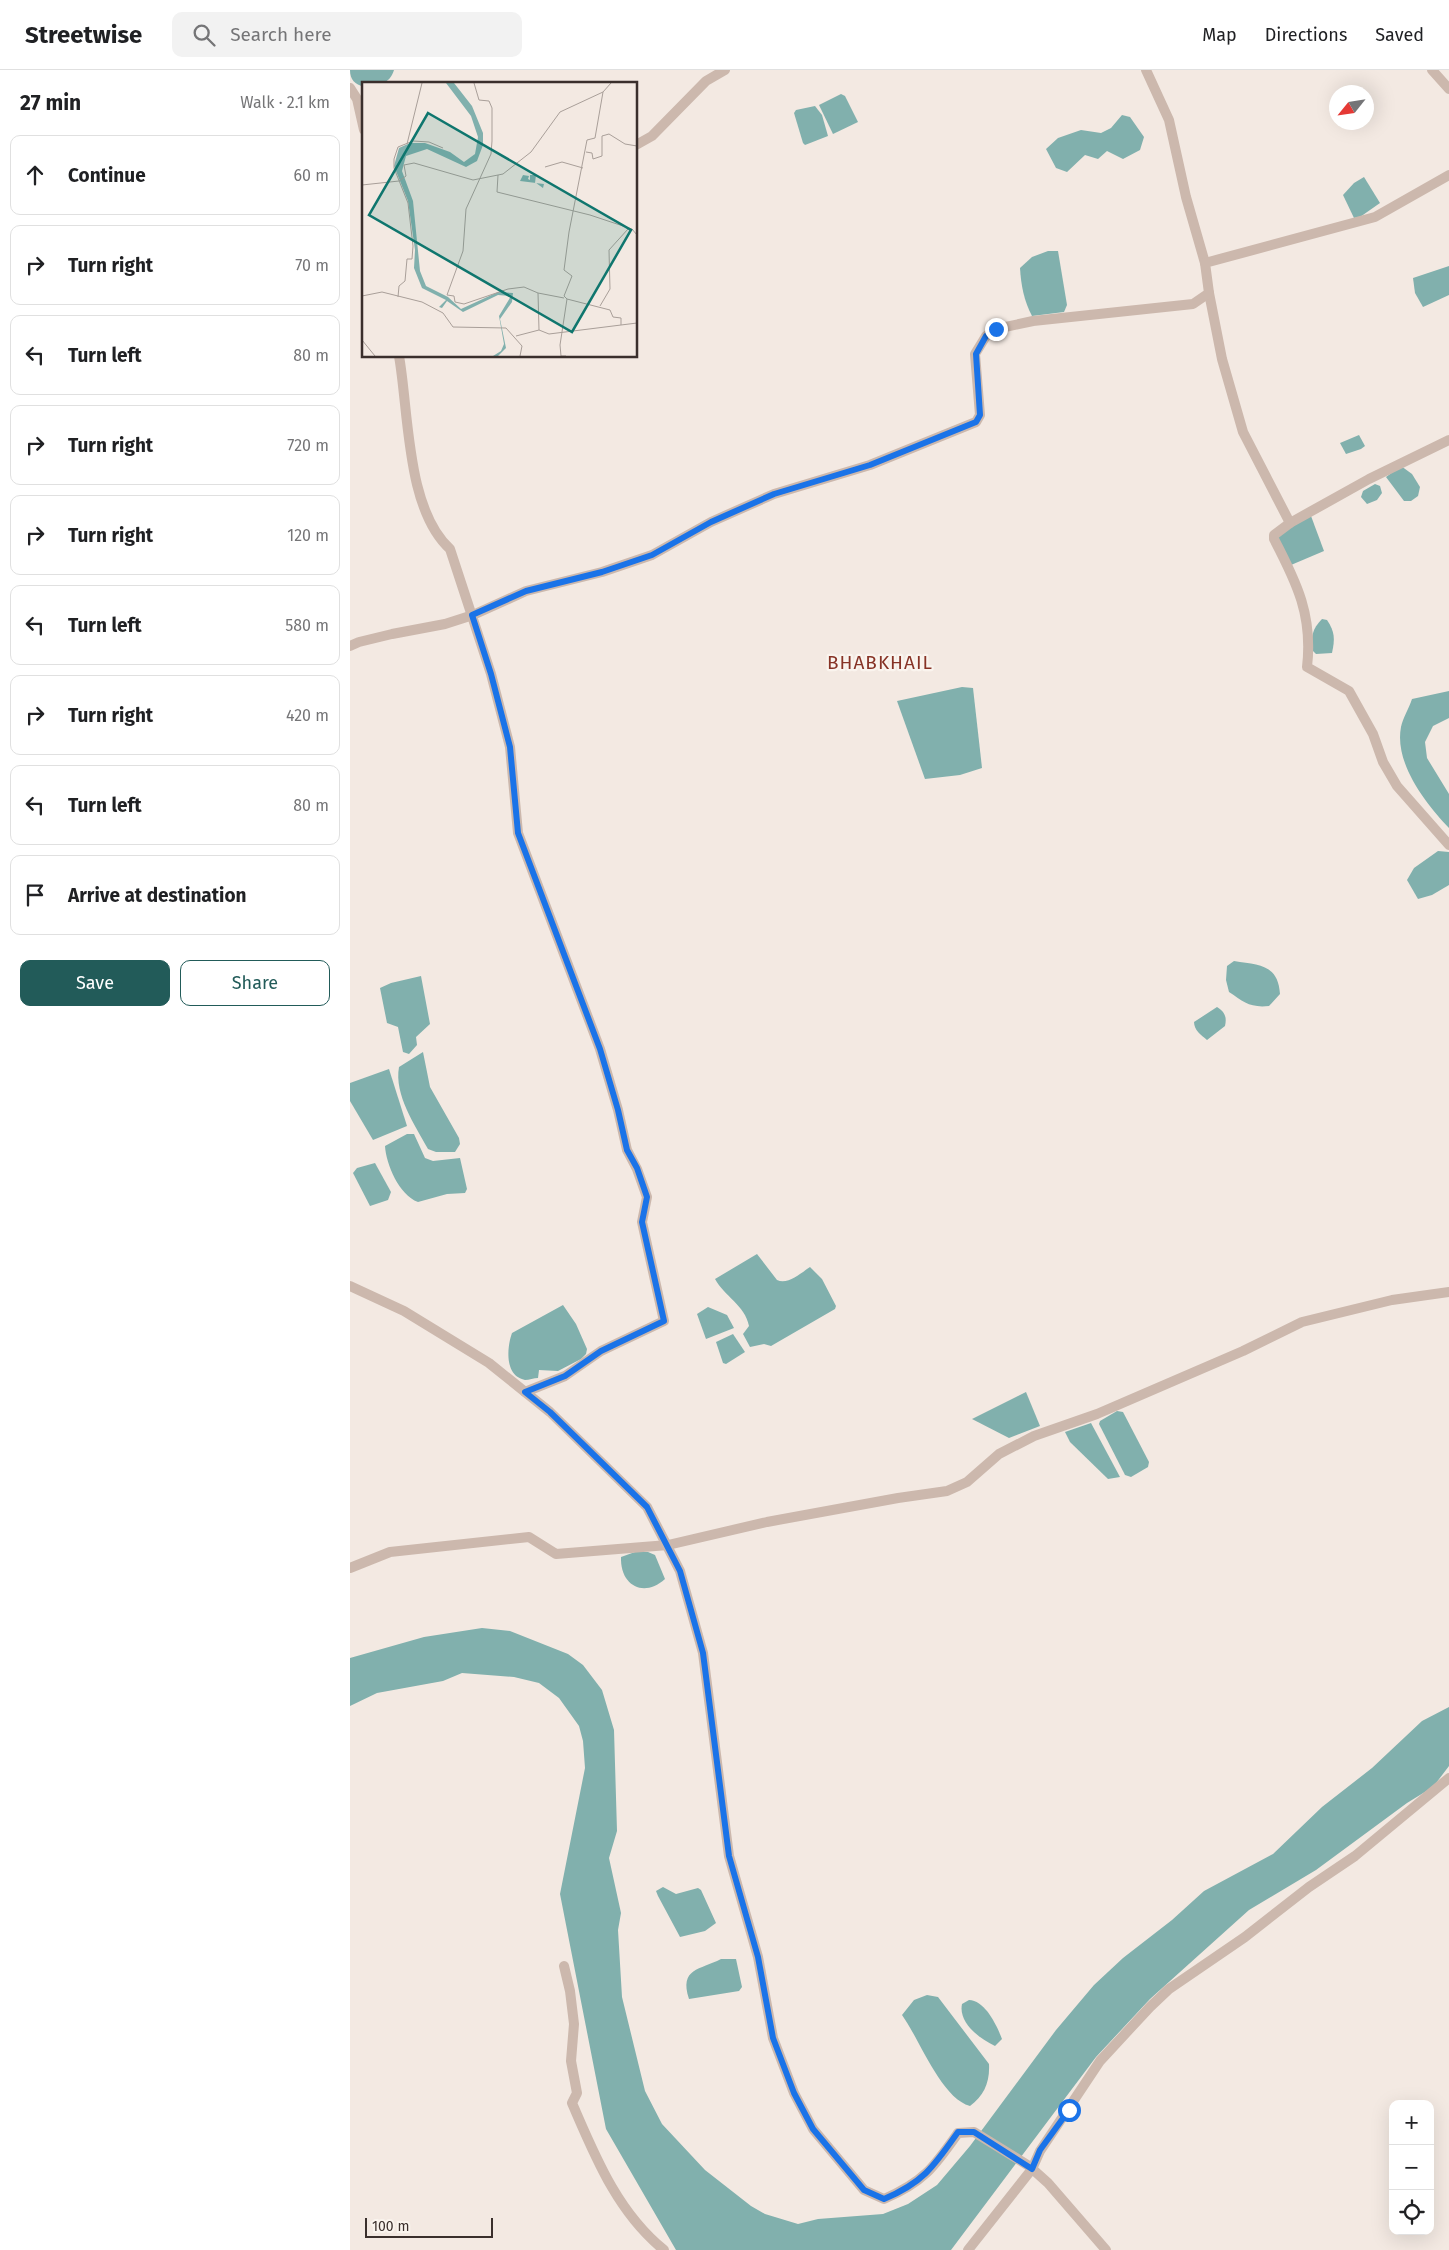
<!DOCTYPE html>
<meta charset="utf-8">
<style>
:root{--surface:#fff;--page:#f2f2f2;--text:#202124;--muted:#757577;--line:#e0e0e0;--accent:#225b59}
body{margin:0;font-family:"Fira Sans",sans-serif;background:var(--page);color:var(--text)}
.controls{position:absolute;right:15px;bottom:15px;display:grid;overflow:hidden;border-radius:10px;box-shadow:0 5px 20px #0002}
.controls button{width:45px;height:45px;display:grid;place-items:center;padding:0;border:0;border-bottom:1px solid var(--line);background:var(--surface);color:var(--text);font:25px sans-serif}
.compass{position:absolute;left:979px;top:15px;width:45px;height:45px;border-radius:50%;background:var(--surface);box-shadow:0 5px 20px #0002;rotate:240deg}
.scale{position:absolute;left:15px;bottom:12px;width:128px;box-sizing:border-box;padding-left:5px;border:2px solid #3a2f2c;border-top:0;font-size:14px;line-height:18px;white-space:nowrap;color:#3a2f2c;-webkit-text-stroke:4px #faf4ee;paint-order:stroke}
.stop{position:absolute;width:15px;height:15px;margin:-11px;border:4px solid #1a73e8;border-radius:50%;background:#fff}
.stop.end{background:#1a73e8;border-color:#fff;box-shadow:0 1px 5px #0008}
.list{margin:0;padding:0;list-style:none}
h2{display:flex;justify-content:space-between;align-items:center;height:65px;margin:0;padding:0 20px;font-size:21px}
h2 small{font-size:16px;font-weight:400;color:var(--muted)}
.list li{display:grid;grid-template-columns:32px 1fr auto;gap:15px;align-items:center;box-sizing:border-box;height:80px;margin:0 10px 10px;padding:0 10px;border:1px solid var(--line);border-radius:10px}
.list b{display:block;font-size:19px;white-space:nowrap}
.list em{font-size:16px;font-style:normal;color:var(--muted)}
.actions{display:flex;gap:10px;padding:15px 20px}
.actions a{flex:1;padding:11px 0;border:1px solid var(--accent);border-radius:10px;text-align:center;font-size:18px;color:var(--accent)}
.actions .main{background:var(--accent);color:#fff}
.icon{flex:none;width:28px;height:28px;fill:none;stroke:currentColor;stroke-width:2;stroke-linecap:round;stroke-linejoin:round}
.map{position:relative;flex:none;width:1099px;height:2180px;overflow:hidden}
header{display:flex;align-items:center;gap:30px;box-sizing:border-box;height:70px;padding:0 25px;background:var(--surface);border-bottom:1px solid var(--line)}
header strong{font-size:24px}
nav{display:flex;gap:28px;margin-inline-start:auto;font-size:18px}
.search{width:350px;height:45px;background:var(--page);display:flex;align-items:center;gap:12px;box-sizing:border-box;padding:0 18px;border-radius:10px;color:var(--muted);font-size:19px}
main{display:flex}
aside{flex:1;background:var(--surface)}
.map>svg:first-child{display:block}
</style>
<header>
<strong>Streetwise</strong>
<div class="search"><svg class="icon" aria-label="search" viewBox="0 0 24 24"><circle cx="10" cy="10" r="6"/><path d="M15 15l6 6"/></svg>Search here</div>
<nav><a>Map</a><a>Directions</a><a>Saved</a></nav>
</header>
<main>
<aside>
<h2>27 min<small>Walk · 2.1 km</small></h2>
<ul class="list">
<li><svg class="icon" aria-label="ahead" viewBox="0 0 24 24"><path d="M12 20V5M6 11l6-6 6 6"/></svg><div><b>Continue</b></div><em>60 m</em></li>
<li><svg class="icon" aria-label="right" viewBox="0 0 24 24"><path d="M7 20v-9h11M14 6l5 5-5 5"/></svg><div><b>Turn right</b></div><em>70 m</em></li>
<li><svg class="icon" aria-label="left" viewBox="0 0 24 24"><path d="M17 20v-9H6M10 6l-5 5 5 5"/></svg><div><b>Turn left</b></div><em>80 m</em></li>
<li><svg class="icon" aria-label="right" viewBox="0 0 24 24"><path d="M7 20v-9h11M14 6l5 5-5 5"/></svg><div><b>Turn right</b></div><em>720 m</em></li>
<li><svg class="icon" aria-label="right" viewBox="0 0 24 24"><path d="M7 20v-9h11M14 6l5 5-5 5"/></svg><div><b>Turn right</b></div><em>120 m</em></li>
<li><svg class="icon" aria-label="left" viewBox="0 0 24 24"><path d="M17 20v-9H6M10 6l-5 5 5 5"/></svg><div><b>Turn left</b></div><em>580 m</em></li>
<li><svg class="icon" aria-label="right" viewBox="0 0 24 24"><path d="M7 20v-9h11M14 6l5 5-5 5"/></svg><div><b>Turn right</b></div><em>420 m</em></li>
<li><svg class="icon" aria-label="left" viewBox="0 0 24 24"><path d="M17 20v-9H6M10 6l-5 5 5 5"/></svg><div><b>Turn left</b></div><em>80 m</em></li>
<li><svg class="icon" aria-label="arrive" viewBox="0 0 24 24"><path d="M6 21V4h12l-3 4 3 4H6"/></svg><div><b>Arrive at destination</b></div></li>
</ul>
<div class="actions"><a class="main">Save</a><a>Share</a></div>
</aside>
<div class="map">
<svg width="1099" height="2180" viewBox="0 0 1099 2180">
<rect width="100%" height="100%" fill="#f3e9e2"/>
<g fill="#81b0ad">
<path d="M 0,0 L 44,0 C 39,16 28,14 14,14 L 14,17 C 5,14 0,10 0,0 Z"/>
<polygon points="491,24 495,26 508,52 483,64 469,35"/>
<polygon points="465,36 472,45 478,66 455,75 453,73 444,43 446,40"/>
<polygon points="772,45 780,47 794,67 790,80 773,89 757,81 748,89 735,85 717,102 706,98 696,79 708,68 731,60 751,63 761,58"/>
<polygon points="1014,107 1030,133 1010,147 1004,148 993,125 1004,113"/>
<path d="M 698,181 L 708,181 L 717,235 L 714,242 L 682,246 C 674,231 671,215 670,198 L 682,187 Z"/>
<polygon points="1099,196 1099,225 1073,237 1065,223 1063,208"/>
<polygon points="1009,365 1015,376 1011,379 996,384 990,373"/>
<polygon points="1051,396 1062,404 1070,417 1068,426 1061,431 1054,431 1036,407"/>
<polygon points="1025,414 1030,416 1032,423 1027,430 1017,434 1011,427 1013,421"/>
<polygon points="961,446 974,481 941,495 925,466"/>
<path d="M 972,549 L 977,550 C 985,562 985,569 982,583 L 966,584 L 962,580 C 961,567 962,559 972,549 Z"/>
<polygon points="612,617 623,618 632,698 610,705 575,709 547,631"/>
<path d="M 1099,621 L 1099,648 L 1083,656 L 1075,672 L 1077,688 L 1099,724 L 1099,758 C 1076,734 1044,693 1051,657 C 1053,648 1059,638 1062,629 Z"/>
<polygon points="1088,781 1099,782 1099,815 1082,825 1068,829 1057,810 1064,798"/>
<path d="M 884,891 C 909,895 928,894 930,924 L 919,936 C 900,938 894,932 879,922 L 876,910 L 877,896 Z"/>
<polygon points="71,906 80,954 66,967 67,975 59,984 53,982 48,957 37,953 30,918 41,913"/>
<path d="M 867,937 C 875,942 877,947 875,956 L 857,970 C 851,965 844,960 844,952 Z"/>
<path d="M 73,982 L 80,1017 L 109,1068 L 110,1074 L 105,1082 L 86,1082 L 78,1079 C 65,1055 44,1025 49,997 Z"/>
<polygon points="39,999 57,1056 23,1070 0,1031 0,1013"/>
<path d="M 57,1064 L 64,1064 L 75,1088 L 83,1091 L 110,1088 L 117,1119 L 115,1123 L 97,1124 L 68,1132 C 49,1125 36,1094 35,1076 Z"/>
<polygon points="25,1093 41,1122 38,1130 20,1136 3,1103 7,1098"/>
<path d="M 407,1184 L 427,1210 C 438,1215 451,1203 460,1197 L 472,1209 L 486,1236 L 485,1239 L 421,1276 L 414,1274 L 400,1277 L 393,1264 L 399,1256 C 395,1235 374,1226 365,1209 Z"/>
<path d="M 213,1235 L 226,1254 L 237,1279 L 236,1284 L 231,1289 L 208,1301 L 189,1300 L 188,1308 C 184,1308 179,1310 175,1310 C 154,1306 157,1277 162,1263 Z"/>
<polygon points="358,1237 377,1245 384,1258 356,1269 347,1244"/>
<polygon points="383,1264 395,1282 376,1294 373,1293 366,1272"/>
<polygon points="676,1322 690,1356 659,1368 622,1349"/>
<polygon points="767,1341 773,1342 799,1392 798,1397 781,1407 775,1405 749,1354 750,1351"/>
<polygon points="741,1353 770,1407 758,1409 720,1372 715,1362"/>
<path d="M 285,1482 L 298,1482 L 305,1485 L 315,1509 C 294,1528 270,1516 271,1487 Z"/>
<polygon points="132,1558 160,1561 218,1584 233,1595 252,1620 264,1660 267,1761 259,1788 271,1843 268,1860 272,1927 295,2021 312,2054 355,2100 401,2136 415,2144 448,2154 468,2149 533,2144 558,2134 587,2115 620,2076 706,1960 744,1915 773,1888 822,1850 854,1821 923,1784 972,1737 1022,1698 1072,1651 1099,1637 1099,1696 1083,1717 1057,1733 966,1800 899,1840 800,1929 746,1987 601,2180 326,2180 256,2059 210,1824 235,1698 233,1671 229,1656 209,1628 189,1613 164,1607 112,1603 93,1611 27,1623 0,1636 0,1588 74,1567"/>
<polygon points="313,1817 326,1824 348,1818 351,1820 366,1853 355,1861 330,1867 308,1826 306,1821"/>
<path d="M 371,1889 L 386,1889 L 392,1917 L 389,1921 L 339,1929 C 329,1898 350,1900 371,1889 Z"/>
<path d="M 577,1925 L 588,1927 L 639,1994 C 640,2012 634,2026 620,2036 C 591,2028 570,1970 552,1945 L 564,1930 Z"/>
<path d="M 619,1930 C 635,1930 647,1956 652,1969 L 645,1976 C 630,1969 608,1953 612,1934 Z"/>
</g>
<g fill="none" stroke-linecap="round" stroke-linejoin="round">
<g stroke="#ccb8ad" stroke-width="10">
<polyline points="796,0 819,50 836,127 855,193"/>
<polyline points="1082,0 1099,19"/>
<polyline points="0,18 7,29 14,60"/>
<polyline points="286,75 302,66 356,11 375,0"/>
<polyline points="859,223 872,289 893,362 940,453 1019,409 1099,370"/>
<path d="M 49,286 C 59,342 56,439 100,479 L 141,604 L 160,677 L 168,763 L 250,979 L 268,1040 L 277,1080 L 287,1099 L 297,1127 L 292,1152 L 314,1251 L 251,1281 L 215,1306 L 175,1322"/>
<path d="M 940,453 L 924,465 L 924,469 C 947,513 963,546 957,597 L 999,621 L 1023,664 L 1033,692 L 1047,716 L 1099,775"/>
<polyline points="0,576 9,572 42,564 95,554 123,545 176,521 252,502 302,485 361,452 424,424 520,395 626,352 630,345 625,284 636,266 646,259 683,251 843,234 859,223 855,193 1025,147 1099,105"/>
<path d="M 0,1216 L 54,1241 L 139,1293 L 200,1342 L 297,1437 L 330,1501 L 353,1583 L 379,1786 L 408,1887 L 423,1968 L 444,2023 L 463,2059 L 514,2120 L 534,2129 C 574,2112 584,2097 608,2063 L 624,2062 L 679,2096 L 698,2113 L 756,2180"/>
<polyline points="0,1498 40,1482 179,1467 206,1484 318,1475 417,1452 548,1428 597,1421 617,1412 649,1384 684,1366 747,1344 893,1281 952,1252 1042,1230 1099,1222"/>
<path d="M 214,1896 L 220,1921 L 224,1954 L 221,1991 L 227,2023 L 222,2033 C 245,2086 267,2142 314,2180"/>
<polyline points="618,2180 682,2099 690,2081 750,1991 800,1937 819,1919 895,1867 959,1817 1005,1786 1099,1708"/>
</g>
</g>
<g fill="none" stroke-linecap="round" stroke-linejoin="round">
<path stroke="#1a73e8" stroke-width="6" d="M 646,259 L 636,266 L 626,284 L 630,345 L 626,352 L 520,395 L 424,424 L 361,452 L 302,485 L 252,502 L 176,521 L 122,545 L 141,604 L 160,677 L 168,763 L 250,979 L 268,1040 L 277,1080 L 287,1098 L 297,1127 L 292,1152 L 314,1251 L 251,1281 L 215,1306 L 175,1322 L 200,1342 L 297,1437 L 330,1501 L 353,1583 L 379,1786 L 408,1887 L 423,1968 L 444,2023 L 463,2059 L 514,2120 L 534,2129 C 574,2112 584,2096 608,2062 L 624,2062 L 682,2099 L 690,2080 L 719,2040"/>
</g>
<g text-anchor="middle" stroke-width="4.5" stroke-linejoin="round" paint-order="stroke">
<g font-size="19" letter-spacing="1" fill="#873326" stroke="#faf4ee">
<text x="530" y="599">BHABKHAIL</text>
</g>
</g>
<g transform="translate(12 12)">
<rect width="275" height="275" fill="#f3e9e2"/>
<path d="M 84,1 L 92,1 L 110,24 L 121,51 L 121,63 L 115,79 L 104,85 L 65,67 L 44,74 L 40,89 L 51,119 L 58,189 L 64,204 L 86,215 L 99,227 L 136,210 L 151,211 L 150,220 L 138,237 L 144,266 L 136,274 L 131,274 L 139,269 L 142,262 L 137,234 L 149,214 L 136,213 L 101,230 L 85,219 L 80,226 L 77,225 L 84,218 L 60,206 L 52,186 L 53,168 L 46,119 L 32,84 L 37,66 L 48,61 L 63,61 L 88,70 L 102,80 L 113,72 L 116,55 L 109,34 ZM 161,93 L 167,94 L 166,97 L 168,98 L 168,93 L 174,93 L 173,101 L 182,102 L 181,106 L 174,101 L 158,99 Z" fill="#81b0ad"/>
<path fill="none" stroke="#a99f99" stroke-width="1" d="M 112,1 L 117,18 L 127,19 L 130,26 L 130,59 L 129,72 L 104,127 L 101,169 L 85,213 L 92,214 L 93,220 L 102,222 L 146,207 L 162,205 L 176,211M 45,62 L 60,1M 224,70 L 230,71 L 231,77 L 240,74 L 240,54 L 247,52 L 263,62 L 275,64M 183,85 L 200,80 L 221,86M 136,93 L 135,110 L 228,133 L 270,147 L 275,153M 0,103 L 37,99 L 44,94 L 42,83 L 52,81 L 111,98 L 141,92 L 169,70 L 198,30 L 241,10 L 249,1M 0,214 L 20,210 L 60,220 L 81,231 L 91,245 L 144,246 L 160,264 L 158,274M 36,215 L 37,204 L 43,199 L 45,177 L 50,177 L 51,164 L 46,121 L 32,86 L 32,77 L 36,65 L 51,59 L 67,60 L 81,66M 205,217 L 248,228 L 251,235 L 259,236 L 259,243M 238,224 L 248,207 L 247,168 L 266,147M 177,248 L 176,211 L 202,216M 154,254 L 177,248 L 187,252 L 275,241M 0,258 L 13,274M 204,274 L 199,274 L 198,263 L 205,217 L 202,214 L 210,194 L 202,188 L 207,150 L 225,58 L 233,56 L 241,10"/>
<path fill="#0f766e" fill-opacity="0.15" stroke="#0f766e" stroke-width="2.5" d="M 66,31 L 269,148 L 210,250 L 7,133 Z"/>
<rect width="275" height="275" fill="none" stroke="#3a2f2c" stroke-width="2.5"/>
</g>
</svg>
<div class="controls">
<button>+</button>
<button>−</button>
<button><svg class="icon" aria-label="locate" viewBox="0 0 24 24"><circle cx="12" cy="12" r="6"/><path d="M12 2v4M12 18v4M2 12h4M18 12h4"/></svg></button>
</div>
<svg class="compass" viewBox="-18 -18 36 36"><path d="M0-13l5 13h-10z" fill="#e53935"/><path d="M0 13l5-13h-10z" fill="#757577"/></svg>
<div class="scale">100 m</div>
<div class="stop" style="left:719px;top:2040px"></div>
<div class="stop end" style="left:646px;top:259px"></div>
</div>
</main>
